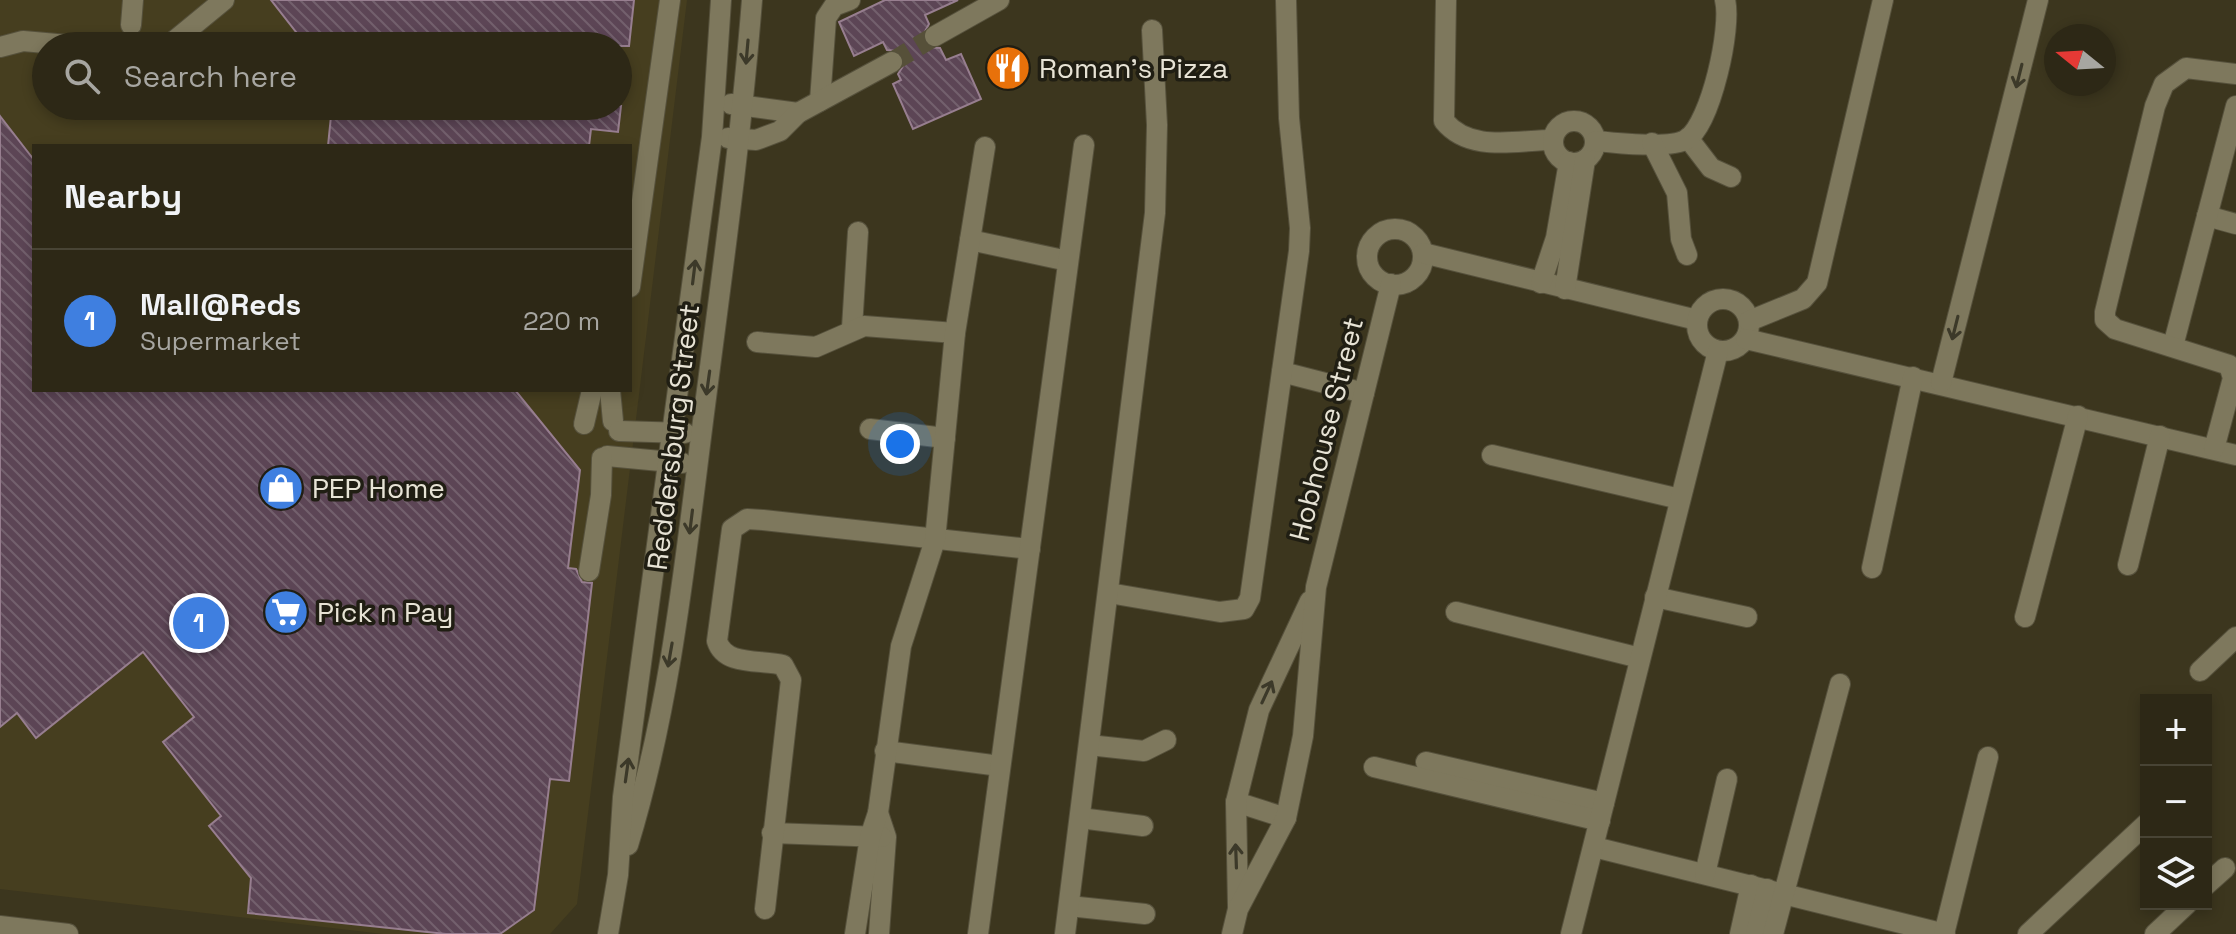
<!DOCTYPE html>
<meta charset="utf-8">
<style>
:root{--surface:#2d2816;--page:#35301f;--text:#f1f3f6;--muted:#a7a6a1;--line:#484435;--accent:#db2777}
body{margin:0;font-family:"Space Grotesk",sans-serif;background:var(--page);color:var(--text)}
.controls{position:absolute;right:24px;bottom:24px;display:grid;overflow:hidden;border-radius:0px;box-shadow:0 4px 12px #0003}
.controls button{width:72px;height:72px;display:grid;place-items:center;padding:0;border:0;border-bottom:2px solid var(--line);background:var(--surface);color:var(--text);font:40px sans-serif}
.compass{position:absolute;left:2044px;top:24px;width:72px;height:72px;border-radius:50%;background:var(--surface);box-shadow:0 4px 12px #0003;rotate:288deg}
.you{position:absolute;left:900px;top:444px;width:28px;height:28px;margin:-20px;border:6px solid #fff;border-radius:50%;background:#1a73e8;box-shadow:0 0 0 12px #1a73e833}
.badge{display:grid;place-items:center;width:52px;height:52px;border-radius:50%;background:var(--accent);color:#fff;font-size:26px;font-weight:700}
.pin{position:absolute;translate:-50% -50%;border:4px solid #fff;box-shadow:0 2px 8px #0006}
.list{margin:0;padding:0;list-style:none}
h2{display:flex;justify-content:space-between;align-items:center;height:104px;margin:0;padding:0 32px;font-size:34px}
h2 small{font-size:26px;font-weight:400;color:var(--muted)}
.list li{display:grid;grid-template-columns:52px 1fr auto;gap:24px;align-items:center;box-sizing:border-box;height:144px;padding:0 32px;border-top:2px solid var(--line)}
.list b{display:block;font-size:30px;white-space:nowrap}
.list p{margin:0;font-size:26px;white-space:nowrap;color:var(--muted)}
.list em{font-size:26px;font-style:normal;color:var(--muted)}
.icon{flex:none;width:44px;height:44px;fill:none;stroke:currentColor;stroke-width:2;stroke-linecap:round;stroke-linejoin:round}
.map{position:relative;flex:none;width:2236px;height:934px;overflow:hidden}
.search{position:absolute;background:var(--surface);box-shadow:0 4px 12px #0003;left:32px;top:32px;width:600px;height:88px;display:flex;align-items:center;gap:20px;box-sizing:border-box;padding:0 28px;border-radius:44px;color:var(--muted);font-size:30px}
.panel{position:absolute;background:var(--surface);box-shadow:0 4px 12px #0003;left:32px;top:144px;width:600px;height:248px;border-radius:0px}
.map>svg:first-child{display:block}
</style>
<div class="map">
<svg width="2236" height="934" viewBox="0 0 2236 934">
<defs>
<pattern id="building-back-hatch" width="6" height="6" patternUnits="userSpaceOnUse" patternTransform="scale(2)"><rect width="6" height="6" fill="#5c4555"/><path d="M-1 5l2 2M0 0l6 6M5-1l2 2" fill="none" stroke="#73606d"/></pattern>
</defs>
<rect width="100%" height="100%" fill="#3c361e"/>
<path fill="#463e1f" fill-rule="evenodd" d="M 0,0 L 687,0 L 577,904 L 550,934 L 383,934 L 0,889 ZM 46,46 L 618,46 L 618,106 L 46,106 ZM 34,146 L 630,146 L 630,390 L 34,390 Z"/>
<g fill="url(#building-back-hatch)" stroke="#977e8f" stroke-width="2">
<polygon points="271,0 634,0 629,46 307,46"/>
<polygon points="885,0 958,0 925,15 929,24 922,37 928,47 940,48 946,60 961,54 981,99 913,129 893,84 901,80 898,74 905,63 903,55 898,51 887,50 883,42 854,56 839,22"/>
<polygon points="332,106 621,106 618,132 591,129 589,146 328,146"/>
<polygon points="0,116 34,160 34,390 515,390 580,470 568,568 576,569 582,582 592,583 569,781 550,779 534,910 500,934 446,934 248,913 251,878 209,826 221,816 163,742 194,717 143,652 36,738 17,713 0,727"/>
</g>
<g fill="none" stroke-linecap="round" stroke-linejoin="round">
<polyline stroke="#565039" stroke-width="20" stroke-dasharray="20 10" stroke-linecap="butt" points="892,62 935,36"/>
<g stroke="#56513c" stroke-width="22">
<g id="minor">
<path d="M 1446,0 L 1444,121 C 1470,153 1516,140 1553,140"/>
<polyline points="131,25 133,0"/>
<polyline points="935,36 999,0"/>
<polyline points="168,46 224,0"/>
<polyline points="0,47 23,41 79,46"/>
<polyline points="820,101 826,18 834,6 850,0"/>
<polyline points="731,104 798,113"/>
<circle cx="1574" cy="142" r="21"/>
<polyline points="728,138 756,140 780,131 798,113 892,62"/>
<polyline points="1688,138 1711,168 1731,177"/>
<path d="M 1596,141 C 1615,143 1672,149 1687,139 C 1711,123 1732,27 1725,0"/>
<polyline points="1652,143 1677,193 1681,239 1687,255"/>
<polyline points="2207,216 2236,224"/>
<circle cx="1395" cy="257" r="28"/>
<polyline points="970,240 1068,261"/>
<polyline points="1423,253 1697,320"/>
<polyline points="1541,283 1556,238 1569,162"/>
<polyline points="630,287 670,0"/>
<polyline points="1565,289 1585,160"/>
<circle cx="1723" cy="325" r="26"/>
<polyline points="1749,321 1803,299 1817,283 1883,0"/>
<polyline points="852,328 858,232"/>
<polyline points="1746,339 2236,455"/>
<polyline points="757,342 816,347 864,326 955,333"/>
<polyline points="2173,346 2236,106"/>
<polyline points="1282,372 1364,393"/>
<polyline points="1941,383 2038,0"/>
<polyline points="610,390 613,421"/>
<polyline points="584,424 592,390"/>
<polyline points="870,429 945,438"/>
<polyline points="619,431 685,433"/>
<polyline points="2214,449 2233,378 2229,365 2115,329 2105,320 2105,312 2155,106 2164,84 2186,68 2236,74"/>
<polyline points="1492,455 1680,499"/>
<polyline points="607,456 682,463"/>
<polyline points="2128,565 2160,436"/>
<polyline points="1872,568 1913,377"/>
<polyline points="589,571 601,495 602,458"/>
<polyline points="1109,593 1220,612 1244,609 1250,598 1299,251 1300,228 1289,118 1286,0"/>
<polyline points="1655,597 1747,617"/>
<polyline points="1456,612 1640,658"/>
<polyline points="2025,617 2078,416"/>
<polyline points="2200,671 2236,637"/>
<polyline points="1089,745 1144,751 1166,740"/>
<polyline points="885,751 1000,766"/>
<polyline points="1426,762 1604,803"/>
<polyline points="1374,767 1600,821"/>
<polyline points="1236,802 1286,818"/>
<polyline points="878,813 886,837 879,934"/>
<polyline points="1080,818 1143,826"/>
<polyline points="772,833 882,837"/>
<path d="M 628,845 C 670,708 685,563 703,421 C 721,281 741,141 752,0"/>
<polyline points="1594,847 1945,934"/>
<polyline points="1705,874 1727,779"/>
<polyline points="2206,885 2225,868"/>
<polyline points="1069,906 1145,914"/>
<polyline points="1238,907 1236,802 1259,710 1310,601"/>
<path d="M 765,909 L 791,680 L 783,665 C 762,659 725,667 717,641 L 732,529 L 747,519 L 763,520 L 1030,549"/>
<polyline points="0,926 68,934"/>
<polyline points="608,934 618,875 623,797 712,137 721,0"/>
<polyline points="855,934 870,837 878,813 901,646 935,540 955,333 985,147"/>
<polyline points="978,934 1084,145"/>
<polyline points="1065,934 1155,213 1157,125 1152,30"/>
<polyline points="1232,934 1238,909 1286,818 1303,736 1316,587 1391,284"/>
<polyline points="1571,934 1718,351"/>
<polyline points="1740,934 1751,885"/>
<polyline points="1756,934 1767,889"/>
<polyline points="1773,934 1840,684"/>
<polyline points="1944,934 1988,757"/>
<polyline points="2028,934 2146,824"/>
<polyline points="2155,934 2187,904"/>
</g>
</g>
<use href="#minor" stroke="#7e785d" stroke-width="20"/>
</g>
<defs><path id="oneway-shaft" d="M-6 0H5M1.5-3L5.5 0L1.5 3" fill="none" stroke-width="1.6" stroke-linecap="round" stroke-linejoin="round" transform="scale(2)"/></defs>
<g stroke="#3c3929">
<use href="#oneway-shaft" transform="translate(747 52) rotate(95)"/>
<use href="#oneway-shaft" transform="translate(2019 76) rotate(104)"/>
<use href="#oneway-shaft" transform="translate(694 272) rotate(-83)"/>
<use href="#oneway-shaft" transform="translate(1955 328) rotate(104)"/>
<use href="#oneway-shaft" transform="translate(708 383) rotate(98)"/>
<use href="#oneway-shaft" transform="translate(691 522) rotate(97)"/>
<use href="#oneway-shaft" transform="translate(670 655) rotate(100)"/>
<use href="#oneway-shaft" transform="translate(1267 692) rotate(-65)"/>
<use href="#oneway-shaft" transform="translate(627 770) rotate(-82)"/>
<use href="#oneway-shaft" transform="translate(1236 856) rotate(-92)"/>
</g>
<defs>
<g id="restaurant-disc" transform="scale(2.3)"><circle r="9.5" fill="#e8710a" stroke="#201e13"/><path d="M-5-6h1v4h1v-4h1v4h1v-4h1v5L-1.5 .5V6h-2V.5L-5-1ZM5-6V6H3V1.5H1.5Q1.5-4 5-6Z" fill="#fff"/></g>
<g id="shop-disc" transform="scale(2.3)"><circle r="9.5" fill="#3f7fe0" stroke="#201e13"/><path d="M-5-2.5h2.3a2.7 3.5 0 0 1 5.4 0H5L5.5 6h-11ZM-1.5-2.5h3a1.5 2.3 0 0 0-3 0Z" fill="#fff"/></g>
<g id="supermarket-disc" transform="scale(2.3)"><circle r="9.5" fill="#3f7fe0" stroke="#201e13"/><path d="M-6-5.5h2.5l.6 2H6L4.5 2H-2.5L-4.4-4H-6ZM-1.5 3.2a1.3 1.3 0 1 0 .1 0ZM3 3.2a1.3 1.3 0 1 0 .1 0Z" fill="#fff"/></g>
</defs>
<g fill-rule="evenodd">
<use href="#restaurant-disc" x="1008" y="68"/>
<use href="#shop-disc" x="281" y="488"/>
<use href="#supermarket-disc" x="286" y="612"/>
</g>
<g text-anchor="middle" stroke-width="7" stroke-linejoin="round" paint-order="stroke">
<g font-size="28" fill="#e7e3d5" stroke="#201e13" text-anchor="start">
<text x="1039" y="78">Roman's Pizza</text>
<text x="312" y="498">PEP Home</text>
<text x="317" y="622">Pick n Pay</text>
</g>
<g font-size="28" fill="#e7e3d5" stroke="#201e13">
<text transform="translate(1326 429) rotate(-76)" y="10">Hobhouse Street</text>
<text transform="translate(673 437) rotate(-83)" y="10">Reddersburg Street</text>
</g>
</g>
</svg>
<div class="controls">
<button>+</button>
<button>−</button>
<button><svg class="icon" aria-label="layers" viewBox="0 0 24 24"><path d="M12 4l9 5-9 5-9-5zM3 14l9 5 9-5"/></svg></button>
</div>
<svg class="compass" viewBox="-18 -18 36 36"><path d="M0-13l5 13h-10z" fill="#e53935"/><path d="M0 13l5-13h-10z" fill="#a7a6a1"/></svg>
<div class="you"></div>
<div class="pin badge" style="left:199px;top:623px;background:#3f7fe0">1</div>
<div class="search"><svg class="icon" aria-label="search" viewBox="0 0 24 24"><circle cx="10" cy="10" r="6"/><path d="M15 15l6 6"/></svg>Search here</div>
<section class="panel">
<h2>Nearby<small></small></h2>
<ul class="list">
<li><span class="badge" style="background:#3f7fe0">1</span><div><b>Mall@Reds</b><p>Supermarket</p></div><em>220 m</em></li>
</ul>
</section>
</div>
